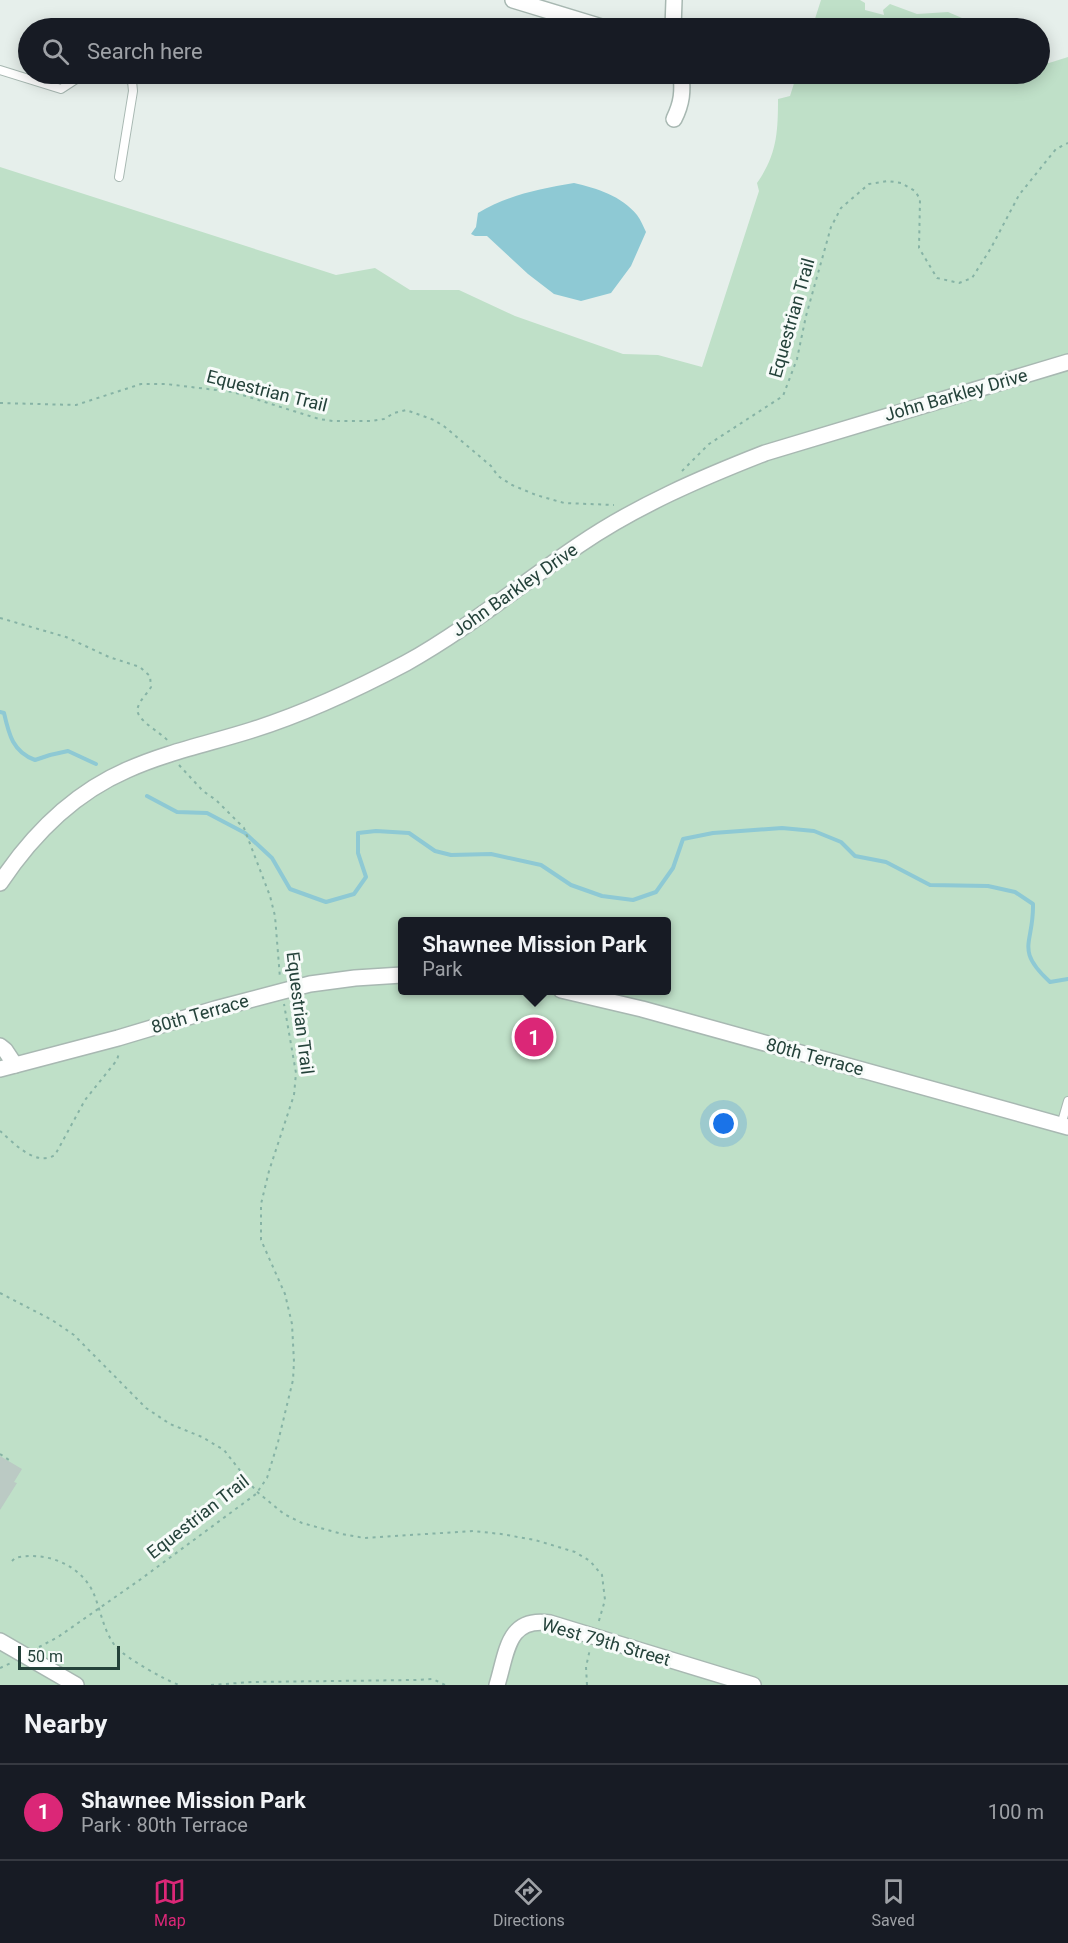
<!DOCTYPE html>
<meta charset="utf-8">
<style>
:root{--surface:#171b24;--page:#20242c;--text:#f1f3f6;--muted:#9ea1a6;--line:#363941;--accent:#db2777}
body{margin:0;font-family:Roboto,sans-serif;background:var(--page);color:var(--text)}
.scale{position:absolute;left:18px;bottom:15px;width:102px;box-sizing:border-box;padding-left:6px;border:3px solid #24423a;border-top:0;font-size:16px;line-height:21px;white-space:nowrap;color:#24423a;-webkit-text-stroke:4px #f7fbf9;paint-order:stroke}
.you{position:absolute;left:724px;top:1124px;width:21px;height:21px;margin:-15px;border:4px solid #fff;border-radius:50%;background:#1a73e8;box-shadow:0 0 0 9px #1a73e833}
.badge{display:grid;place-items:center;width:39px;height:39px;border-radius:50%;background:var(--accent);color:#fff;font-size:20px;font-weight:700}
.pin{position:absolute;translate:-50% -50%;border:3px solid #fff;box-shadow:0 2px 6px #0006}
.popup{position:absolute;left:398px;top:917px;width:273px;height:78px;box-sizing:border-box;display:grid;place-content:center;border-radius:6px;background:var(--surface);filter:drop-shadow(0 2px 4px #0005);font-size:20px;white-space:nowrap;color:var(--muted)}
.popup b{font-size:22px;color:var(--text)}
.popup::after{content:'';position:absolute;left:50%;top:100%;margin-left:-12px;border:12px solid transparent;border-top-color:var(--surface)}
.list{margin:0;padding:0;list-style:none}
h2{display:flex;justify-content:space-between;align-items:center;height:78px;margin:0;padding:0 24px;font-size:26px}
h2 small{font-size:20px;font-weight:400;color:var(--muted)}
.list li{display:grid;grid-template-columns:39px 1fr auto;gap:18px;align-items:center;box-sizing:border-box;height:96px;padding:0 24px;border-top:2px solid var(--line)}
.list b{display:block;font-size:22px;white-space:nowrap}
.list p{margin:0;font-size:20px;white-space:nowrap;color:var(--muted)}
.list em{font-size:20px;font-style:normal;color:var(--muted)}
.icon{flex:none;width:33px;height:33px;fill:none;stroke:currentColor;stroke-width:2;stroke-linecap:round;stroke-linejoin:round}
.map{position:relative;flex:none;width:1068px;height:1685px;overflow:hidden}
.search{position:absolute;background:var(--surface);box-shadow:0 3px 15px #0003;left:18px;right:18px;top:18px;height:66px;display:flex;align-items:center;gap:15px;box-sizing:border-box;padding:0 21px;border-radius:33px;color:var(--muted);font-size:22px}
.sheet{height:174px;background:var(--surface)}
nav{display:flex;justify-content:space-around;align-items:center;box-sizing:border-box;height:84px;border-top:2px solid var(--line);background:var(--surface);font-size:16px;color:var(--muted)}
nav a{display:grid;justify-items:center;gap:3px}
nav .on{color:var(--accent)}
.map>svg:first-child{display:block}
</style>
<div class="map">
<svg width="1068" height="1685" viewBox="0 0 1068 1685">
<rect width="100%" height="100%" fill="#e6efeb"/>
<g fill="#bfe0c8" fill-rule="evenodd">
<polygon points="821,0 860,0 865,3 865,10 884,15 883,10 890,4 917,14 948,12 976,24 976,28 812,28"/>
<path d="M 1068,57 L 1068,1685 L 0,1685 L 0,167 L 336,275 L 375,268 L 410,290 L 459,290 L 515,316 L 623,354 L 658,355 L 702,367 L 759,191 L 757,183 C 777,155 778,132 778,99 L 790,96 L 797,74 L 1040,74 L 1040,60 L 1049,63 ZM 402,922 L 666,922 L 666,990 L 402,990 Z"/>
</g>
<path fill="#8ec9d4" d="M 574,183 C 596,188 622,196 637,215 C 641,220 643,226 646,232 L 631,266 L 611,293 L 581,301 L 554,294 L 528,274 L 487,236 L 475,236 L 471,234 L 476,227 L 478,213 C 508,195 539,189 574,183 Z"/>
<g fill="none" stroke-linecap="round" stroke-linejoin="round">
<g stroke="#8ec9d4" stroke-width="4">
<path d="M 0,712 L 4,713 C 9,735 13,752 35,760 L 50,755 L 68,751 L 96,764"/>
<path d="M 147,796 L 177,812 L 207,813 L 245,833 L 272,858 L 290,889 L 326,902 L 354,894 L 366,877 L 358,853 L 358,833 L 376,831 L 409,833 L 435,851 L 451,855 L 491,854 L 541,865 L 571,885 L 602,896 L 633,900 L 656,892 L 673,868 L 683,839 L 713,833 L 754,830 L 782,828 L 814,831 L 841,842 L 855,856 L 886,862 L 930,885 L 988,886 L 1015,892 L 1033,904 C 1034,944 1014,949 1050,982 L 1068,979"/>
</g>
</g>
<polygon fill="#bbcac4" points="0,1456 22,1469 14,1482 17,1483 0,1510"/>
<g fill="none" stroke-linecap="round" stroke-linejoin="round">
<g stroke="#a8b8b2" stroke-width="10">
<g id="service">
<polyline points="0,70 61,89 84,74"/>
<polyline points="115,74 132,81 133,91 119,177"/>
<polyline points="1061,1125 1068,1101"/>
</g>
</g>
<g stroke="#a8b8b2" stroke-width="18">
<g id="minor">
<polyline points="513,0 605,28"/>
<polyline points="673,28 674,0"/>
<path d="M 674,119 C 682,103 683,91 681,74"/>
<path d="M 0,883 C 32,835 74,793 127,770 C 167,752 211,743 252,730 C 306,713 357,689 406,663 C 467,629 521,584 579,545 C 636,506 701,478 765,453 L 1068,362"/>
<polyline points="561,990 642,1009 1068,1127"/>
<polyline points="0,1046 5,1050 15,1065"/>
<polyline points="0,1069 118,1038 215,1009 310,984 355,978 402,975"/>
<polyline points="0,1641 76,1685"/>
<path d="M 497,1685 C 507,1653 507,1616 550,1623 L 753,1685"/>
</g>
</g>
<g stroke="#86b3a5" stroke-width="2" stroke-dasharray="3 4.5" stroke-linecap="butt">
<polyline points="0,403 76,405 141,384 166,384 233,392 319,419 333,421 372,421 384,419 394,413 406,410 434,420 445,427 491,466 498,476 512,485 536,495 564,503 614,505"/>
<polyline points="682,471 709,444 783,396 797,359 806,316 831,227 841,208 869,184 888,181 901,183 915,191 920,199 919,248 937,278 959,283 972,278 991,248 1019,195 1056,149 1068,143"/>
<path d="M 0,618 L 66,637 L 109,657 L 140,667 L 150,676 L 151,687 C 147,694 140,700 138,707 C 133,719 161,732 168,741"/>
<polyline points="179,765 203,791 216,800 244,828 270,896 275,916 280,978"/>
<path d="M 0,1131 C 14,1143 35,1167 55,1155 L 85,1100 L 117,1060 L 119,1053"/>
<polyline points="0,1293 52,1320 74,1335 146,1408 170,1424 202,1437 224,1450 256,1491 284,1514 302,1523 342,1534 364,1538 473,1531 501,1534 535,1540 575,1552 590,1561 602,1575 605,1600 598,1624"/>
<polyline points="0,1454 9,1460"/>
<path d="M 12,1561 L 15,1558 C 44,1551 79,1563 93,1592 C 101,1610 103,1631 116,1647 C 126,1658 165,1680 179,1685"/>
<polyline points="39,1647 58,1637 141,1579 256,1494 267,1478 278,1442 293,1380 294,1362 292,1324 285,1294 261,1240 261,1204 269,1171 294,1095 296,1073 284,1004"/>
<polyline points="0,1668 11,1663"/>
<polyline points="211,1685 252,1682 416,1680 433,1679 445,1685"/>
<polyline points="587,1685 586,1667 590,1649"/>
</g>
<use href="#service" stroke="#fff" stroke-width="8"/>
<use href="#minor" stroke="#fff" stroke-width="15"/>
</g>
<g text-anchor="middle" stroke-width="6" stroke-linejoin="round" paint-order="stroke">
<g font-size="18" fill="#24423a" stroke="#f7fbf9">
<text transform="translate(792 318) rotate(-74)" y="6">Equestrian Trail</text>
<text transform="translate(267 391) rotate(14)" y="6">Equestrian Trail</text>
<text transform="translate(956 395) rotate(-16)" y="6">John Barkley Drive</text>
<text transform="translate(515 590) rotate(-35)" y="6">John Barkley Drive</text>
<text transform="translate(300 1013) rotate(83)" y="6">Equestrian Trail</text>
<text transform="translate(200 1014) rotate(-16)" y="6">80th Terrace</text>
<text transform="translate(815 1057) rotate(15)" y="6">80th Terrace</text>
<text transform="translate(198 1517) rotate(-38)" y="6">Equestrian Trail</text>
<text transform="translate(606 1642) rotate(16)" y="6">West 79th Street</text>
</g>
</g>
</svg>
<div class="scale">50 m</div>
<div class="you"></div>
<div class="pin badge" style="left:534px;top:1037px">1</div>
<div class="popup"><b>Shawnee Mission Park</b>Park</div>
<div class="search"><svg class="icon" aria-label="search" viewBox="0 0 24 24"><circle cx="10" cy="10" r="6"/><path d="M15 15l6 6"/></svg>Search here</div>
</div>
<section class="sheet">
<h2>Nearby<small></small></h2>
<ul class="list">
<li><span class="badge">1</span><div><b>Shawnee Mission Park</b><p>Park · 80th Terrace</p></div><em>100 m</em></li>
</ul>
</section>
<nav>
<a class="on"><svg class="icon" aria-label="map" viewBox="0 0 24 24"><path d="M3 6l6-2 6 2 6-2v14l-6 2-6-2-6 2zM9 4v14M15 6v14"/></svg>Map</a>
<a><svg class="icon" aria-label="directions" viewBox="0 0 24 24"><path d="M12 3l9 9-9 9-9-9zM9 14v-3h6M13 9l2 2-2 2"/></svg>Directions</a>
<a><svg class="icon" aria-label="saved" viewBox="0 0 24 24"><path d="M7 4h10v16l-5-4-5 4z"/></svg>Saved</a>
</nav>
